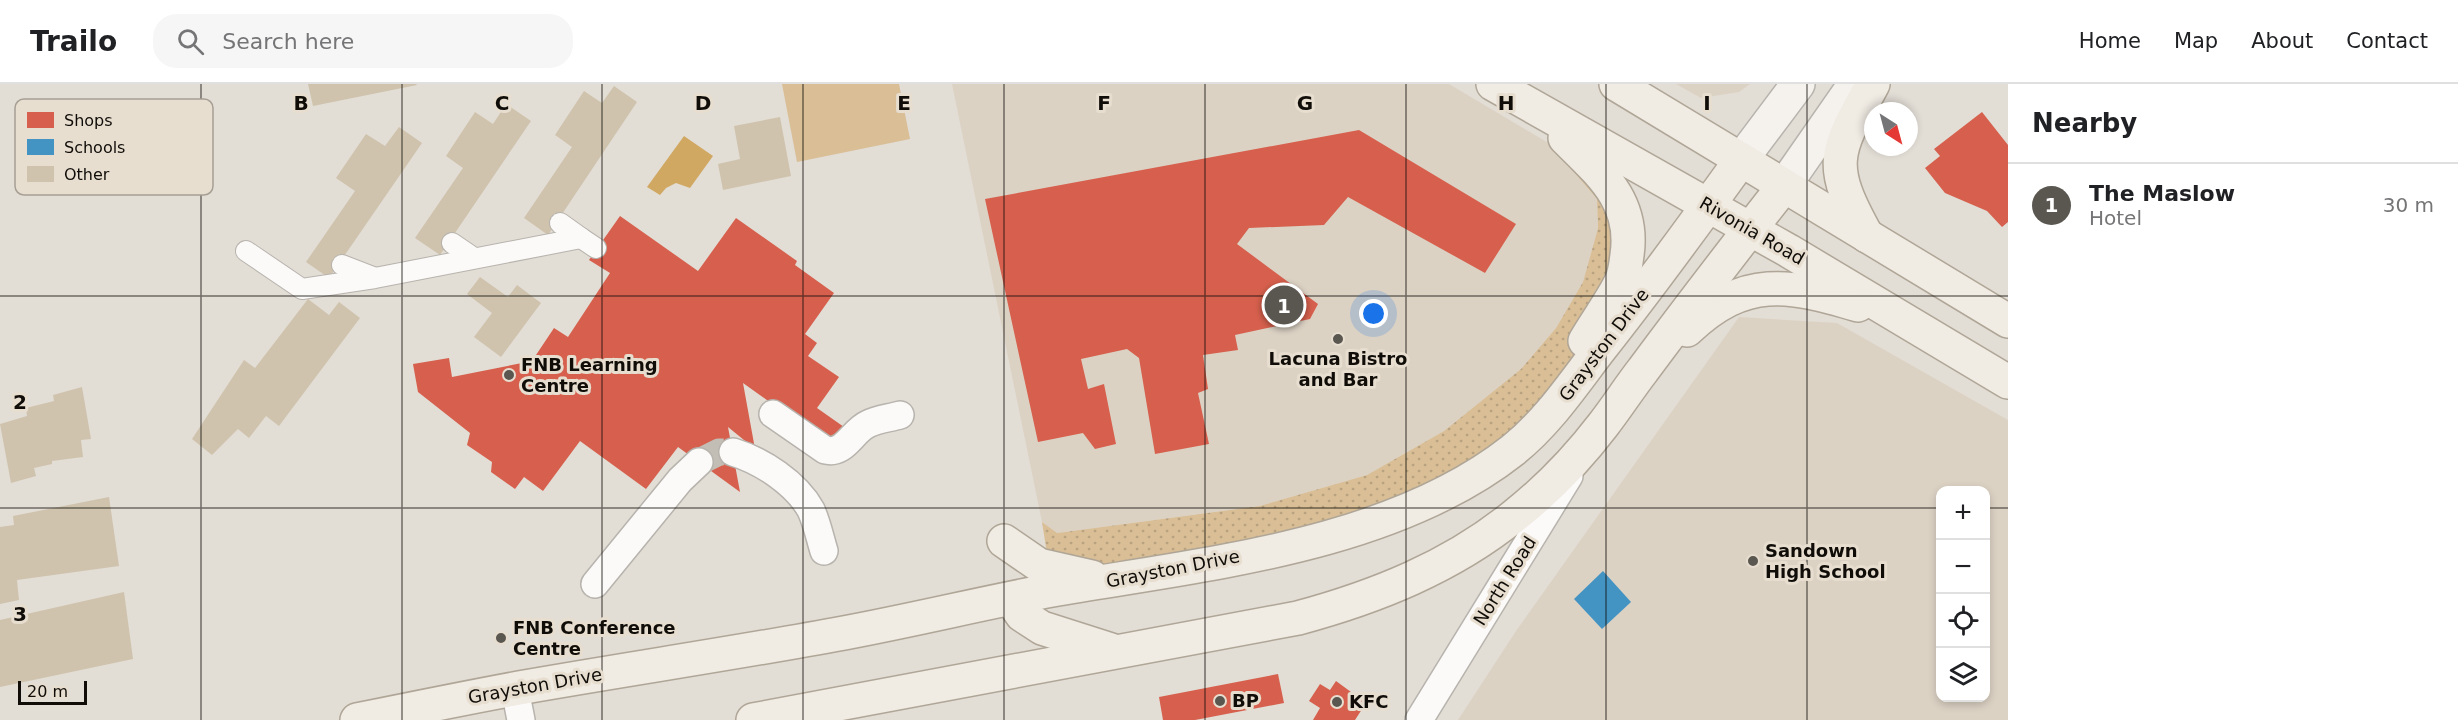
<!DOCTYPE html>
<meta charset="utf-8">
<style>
:root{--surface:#fff;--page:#f6f6f6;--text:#202124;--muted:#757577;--line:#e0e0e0;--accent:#5a5650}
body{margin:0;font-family:"DejaVu Sans",sans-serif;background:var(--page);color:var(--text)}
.controls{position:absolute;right:18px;bottom:18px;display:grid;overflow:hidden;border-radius:12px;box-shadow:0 3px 9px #0003}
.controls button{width:54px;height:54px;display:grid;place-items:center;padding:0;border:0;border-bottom:2px solid var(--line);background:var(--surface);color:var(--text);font:30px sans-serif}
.compass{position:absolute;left:1864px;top:18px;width:54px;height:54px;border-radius:50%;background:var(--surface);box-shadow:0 3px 9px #0003;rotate:144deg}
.scale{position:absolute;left:18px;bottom:15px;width:69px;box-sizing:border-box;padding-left:6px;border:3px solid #100d09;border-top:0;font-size:16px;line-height:21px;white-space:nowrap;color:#100d09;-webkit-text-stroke:4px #e7ded0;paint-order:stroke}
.you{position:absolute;left:1374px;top:230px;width:21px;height:21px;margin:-15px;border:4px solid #fff;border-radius:50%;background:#1a73e8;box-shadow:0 0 0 9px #1a73e833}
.badge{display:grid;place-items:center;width:39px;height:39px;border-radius:50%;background:var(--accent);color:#fff;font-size:20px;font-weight:700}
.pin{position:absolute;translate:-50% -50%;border:3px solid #fff;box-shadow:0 2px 6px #0006}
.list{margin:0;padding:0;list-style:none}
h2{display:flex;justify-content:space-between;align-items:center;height:78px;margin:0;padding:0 24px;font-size:26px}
h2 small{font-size:20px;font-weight:400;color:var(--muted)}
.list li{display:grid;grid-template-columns:39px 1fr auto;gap:18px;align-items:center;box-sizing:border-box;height:84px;padding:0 24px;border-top:2px solid var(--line)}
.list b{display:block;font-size:22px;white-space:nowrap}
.list p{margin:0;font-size:20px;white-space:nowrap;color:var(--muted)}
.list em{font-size:20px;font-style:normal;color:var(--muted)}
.icon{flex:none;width:33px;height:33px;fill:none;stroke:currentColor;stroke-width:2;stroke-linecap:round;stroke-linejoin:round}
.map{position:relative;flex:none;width:2008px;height:636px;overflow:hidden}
header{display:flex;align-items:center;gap:36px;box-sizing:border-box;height:84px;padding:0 30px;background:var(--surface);border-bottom:2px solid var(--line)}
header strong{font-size:28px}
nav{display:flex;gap:33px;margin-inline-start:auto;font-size:21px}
.search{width:420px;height:54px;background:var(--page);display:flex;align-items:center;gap:15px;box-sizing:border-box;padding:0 21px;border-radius:24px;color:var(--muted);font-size:22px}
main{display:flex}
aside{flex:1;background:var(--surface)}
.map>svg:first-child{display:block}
</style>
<header>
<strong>Trailo</strong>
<div class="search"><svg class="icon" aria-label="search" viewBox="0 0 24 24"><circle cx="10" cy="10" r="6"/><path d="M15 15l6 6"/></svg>Search here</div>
<nav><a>Home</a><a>Map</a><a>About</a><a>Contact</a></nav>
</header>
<main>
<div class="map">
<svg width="2008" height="636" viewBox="0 0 2008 636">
<defs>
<pattern id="grass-dots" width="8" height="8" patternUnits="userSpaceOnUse" patternTransform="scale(1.5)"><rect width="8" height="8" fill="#d9be96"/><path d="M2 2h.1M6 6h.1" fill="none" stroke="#b9a280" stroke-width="1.8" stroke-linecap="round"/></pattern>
</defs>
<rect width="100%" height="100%" fill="#e2ddd5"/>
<g fill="#dcd2c4" fill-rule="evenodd">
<polygon points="952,0 1449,0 1550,60 1597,115 1598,144 1583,198 1556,244 1521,285 1444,347 1367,391 1260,422 1056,449 1042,438"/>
<polygon points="1676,0 1750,0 1739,8 1701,14"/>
<path d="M 1739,233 L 1837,239 L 2008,336 L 2008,636 L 1458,636 L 1516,547 ZM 1940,406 L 1986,406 L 1986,614 L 1940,614 Z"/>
</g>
<polygon fill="url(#grass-dots)" points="1550,60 1597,80 1623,200 1525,350 1425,415 1054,514 1042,438 1057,449 1260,422 1367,391 1444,347 1521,285 1556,244 1583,198 1598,144 1597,115"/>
<polygon fill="#d9be96" points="782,0 899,0 910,55 797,78"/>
<polygon fill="#d1a862" points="684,52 713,72 690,104 676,99 666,104 660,111 647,103"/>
<g fill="#d6604d">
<polygon points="1982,28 2008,61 2008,138 2002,143 1987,127 1945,109 1925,84 1940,72 1934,65"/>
<polygon points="1359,46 1516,140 1485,189 1348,113 1324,141 1249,144 1237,160 1318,220 1310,235 1235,251 1238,266 1203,271 1208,305 1198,309 1209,360 1155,370 1139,274 1127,265 1081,275 1088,305 1104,300 1116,360 1095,365 1083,349 1038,358 985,115"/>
<polygon points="620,132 698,187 736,134 797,177 795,181 834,209 805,250 817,259 808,272 839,293 817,324 844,343 831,362 743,299 755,365 728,343 740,408 678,363 646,405 580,357 543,407 524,393 515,405 491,388 492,378 467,361 470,349 418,308 413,280 449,274 452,293 532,277 554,244 568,253 610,189 589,176"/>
<polygon points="1278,590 1284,619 1195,636 1163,636 1159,613"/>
<polygon points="1336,597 1366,619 1355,636 1313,636 1320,624 1309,617 1320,600 1330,606"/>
</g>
<polygon fill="#4393c3" points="1603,487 1631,518 1602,545 1574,515"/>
<g fill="#d0c3ad">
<polygon points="308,0 416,0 417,1 313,22"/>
<polygon points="614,2 637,18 548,151 524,134 572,63 555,51 584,7 602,19"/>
<polygon points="506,20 531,37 440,171 415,154 463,84 446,72 475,28 493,40"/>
<polygon points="780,33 791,92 723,106 718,80 740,75 734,42"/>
<polygon points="399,43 422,59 329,194 306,178 355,107 336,94 366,50 385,62"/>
<polygon points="480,193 508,213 517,201 541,219 501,273 474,253 492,229 467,210"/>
<polygon points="308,215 329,231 339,218 360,234 279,342 266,332 249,354 238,345 212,371 192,355 244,276 255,284"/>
<polygon points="82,303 91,355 81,356 83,373 52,377 52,380 34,384 36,392 11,399 0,340 27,332 26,324 54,317 53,311"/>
<polygon points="109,413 119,482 17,496 19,516 0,520 0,443 14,441 13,432"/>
<polygon points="124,508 133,575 0,603 0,536"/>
</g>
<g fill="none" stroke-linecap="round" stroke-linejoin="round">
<polyline stroke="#c2beb6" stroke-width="27" stroke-dasharray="27 14" stroke-linecap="butt" points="699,378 719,368 733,368"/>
<g stroke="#b7b3ad" stroke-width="22">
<g id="pedestrian">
<polyline points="560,139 581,154"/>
<polyline points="452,159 474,174"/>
<polyline points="246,167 302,205 375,194 581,154 596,164"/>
<polyline points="342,181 373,193"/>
</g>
</g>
<g stroke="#b7b3ad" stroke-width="30">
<g id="minor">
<path d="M 773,330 L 825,366 C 845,371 852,347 868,340 C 877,335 890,334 900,331"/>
<path d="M 733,368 C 762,377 796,399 811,426 C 817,439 820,454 824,467"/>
<polyline points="595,500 680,396 699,378"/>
<polyline points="515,605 521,636"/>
<polyline points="1419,636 1569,392"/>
</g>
</g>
<g stroke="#b7b3ad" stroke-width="36">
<g id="secondary">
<polyline points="1741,76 1798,0"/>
<polyline points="1784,102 1855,0"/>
</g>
</g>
<g stroke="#afa697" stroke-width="36">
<g id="primary">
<polyline points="1493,0 1789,167 2008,298"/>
<polyline points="1616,0 2008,237"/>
<path d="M 1565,54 C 1600,89 1635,117 1627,171 C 1626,180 1625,189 1621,198 C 1611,218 1596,238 1585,257"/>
<path d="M 1867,152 C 1827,80 1834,70 1873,0"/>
<path d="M 1687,246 C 1745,191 1788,200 1858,221"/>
<polyline points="1004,457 1039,481 1092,493"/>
<polyline points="1011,515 1022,531 1042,544 1111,566"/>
<path d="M 357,636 C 411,625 465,614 519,604 C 627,585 736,569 844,549 C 914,536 983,519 1052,506 C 1202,480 1390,463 1513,366 C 1548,338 1573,300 1600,265 C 1649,203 1695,140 1741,76"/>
<path d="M 753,636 L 1298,534 C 1376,513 1451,483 1514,432 C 1547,406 1577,375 1603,341 C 1617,323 1629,304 1643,286 C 1689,224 1736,163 1784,102"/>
</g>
</g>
<use href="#pedestrian" stroke="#fbfaf9" stroke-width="20"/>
<use href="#minor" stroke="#fbfaf9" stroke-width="27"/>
<use href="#secondary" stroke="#f5f2ee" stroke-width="33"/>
<use href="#primary" stroke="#f0ebe3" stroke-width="33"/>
</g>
<path fill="none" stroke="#100d09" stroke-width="1.5" stroke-opacity="0.55" d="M 201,0 L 201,636M 402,0 L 402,636M 602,0 L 602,636M 803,0 L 803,636M 1004,0 L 1004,636M 1205,0 L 1205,636M 1406,0 L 1406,636M 1606,0 L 1606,636M 1807,0 L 1807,636M 0,212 L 2008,212M 0,424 L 1940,424M 1986,424 L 2008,424"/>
<g fill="#5a5650" stroke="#e7ded0" stroke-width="2">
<circle cx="1338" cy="255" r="6"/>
<circle cx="509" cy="291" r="6"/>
<circle cx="1753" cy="477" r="6"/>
<circle cx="501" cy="554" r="6"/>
<circle cx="1220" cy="617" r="6"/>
<circle cx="1337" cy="618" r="6"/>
</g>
<g text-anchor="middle" stroke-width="6" stroke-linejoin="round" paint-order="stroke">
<g font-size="18" fill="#100d09" stroke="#e7ded0">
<text transform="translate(1752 147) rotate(30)" y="6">Rivonia Road</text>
<text transform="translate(1604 261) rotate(-53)" y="6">Grayston Drive</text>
<text transform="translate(1173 485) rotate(-11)" y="6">Grayston Drive</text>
<text transform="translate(1505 497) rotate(-58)" y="6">North Road</text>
<text transform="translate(535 602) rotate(-10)" y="6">Grayston Drive</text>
</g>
<g font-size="18" font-weight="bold" fill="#100d09" stroke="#e7ded0" text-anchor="start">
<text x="1338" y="281" text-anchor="middle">Lacuna Bistro<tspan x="1338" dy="21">and Bar</tspan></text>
<text x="521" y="287">FNB Learning<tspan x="521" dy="21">Centre</tspan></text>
<text x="1765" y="473">Sandown<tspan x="1765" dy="21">High School</tspan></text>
<text x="513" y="550">FNB Conference<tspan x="513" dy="21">Centre</tspan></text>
<text x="1232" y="623">BP</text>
<text x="1349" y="624">KFC</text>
</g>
</g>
<rect x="15" y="15" width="198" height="96" rx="9" fill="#e7ded0" stroke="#a69f94" stroke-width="1.5"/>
<rect x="27" y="28" width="27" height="16" fill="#d6604d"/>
<rect x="27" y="55" width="27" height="16" fill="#4393c3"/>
<rect x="27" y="82" width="27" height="16" fill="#d0c3ad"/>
<g font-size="16" fill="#100d09">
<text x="64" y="42">Shops</text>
<text x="64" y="69">Schools</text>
<text x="64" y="96">Other</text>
</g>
<g font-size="20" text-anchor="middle" font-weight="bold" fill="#100d09" stroke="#e7ded0" stroke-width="6" stroke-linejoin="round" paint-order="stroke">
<text x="301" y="26">B</text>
<text x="502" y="26">C</text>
<text x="703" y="26">D</text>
<text x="904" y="26">E</text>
<text x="1104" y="26">F</text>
<text x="1305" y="26">G</text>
<text x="1506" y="26">H</text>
<text x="1707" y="26">I</text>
<text x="20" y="325">2</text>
<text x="20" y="537">3</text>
</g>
</svg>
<div class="controls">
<button>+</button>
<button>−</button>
<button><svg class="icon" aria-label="locate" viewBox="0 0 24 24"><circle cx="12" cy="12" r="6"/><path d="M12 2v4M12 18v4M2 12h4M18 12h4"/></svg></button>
<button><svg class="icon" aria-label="layers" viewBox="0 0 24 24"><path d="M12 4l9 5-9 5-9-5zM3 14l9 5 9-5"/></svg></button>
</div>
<svg class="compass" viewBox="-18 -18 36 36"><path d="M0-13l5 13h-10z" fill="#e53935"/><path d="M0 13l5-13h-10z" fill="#757577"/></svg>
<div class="scale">20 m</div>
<div class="you"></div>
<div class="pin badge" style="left:1284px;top:221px">1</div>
</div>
<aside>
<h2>Nearby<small></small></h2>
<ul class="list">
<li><span class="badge">1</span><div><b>The Maslow</b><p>Hotel</p></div><em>30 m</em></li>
</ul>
</aside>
</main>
